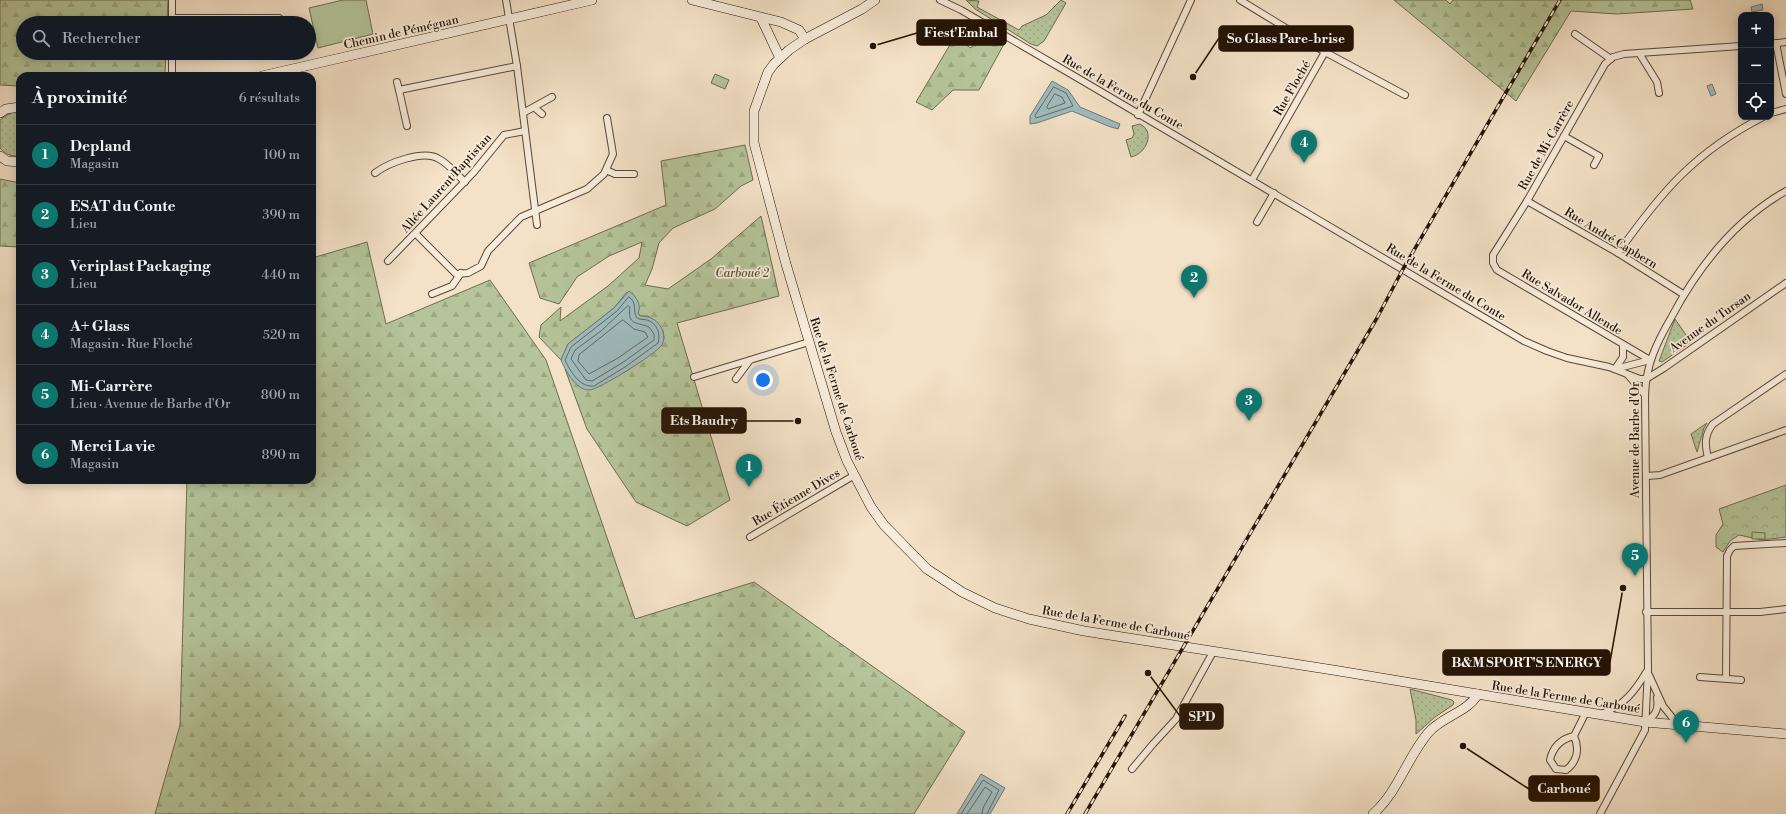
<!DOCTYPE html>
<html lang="fr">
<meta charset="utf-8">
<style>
:root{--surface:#171b24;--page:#20242c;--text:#f1f3f6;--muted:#9ea1a6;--line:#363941;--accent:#0f766e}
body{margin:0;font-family:"Libre Bodoni",serif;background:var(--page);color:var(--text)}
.controls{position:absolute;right:12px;top:12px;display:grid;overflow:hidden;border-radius:8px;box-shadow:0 2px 10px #0003}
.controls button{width:36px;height:36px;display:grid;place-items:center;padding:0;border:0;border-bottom:1px solid var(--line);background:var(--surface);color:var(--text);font:20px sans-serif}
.you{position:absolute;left:763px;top:380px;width:14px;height:14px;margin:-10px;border:3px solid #fff;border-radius:50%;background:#1a73e8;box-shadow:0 0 0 6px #1a73e833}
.badge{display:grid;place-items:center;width:26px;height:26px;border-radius:50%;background:var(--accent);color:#fff;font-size:13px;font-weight:700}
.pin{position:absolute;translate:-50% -33px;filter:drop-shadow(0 1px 2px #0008)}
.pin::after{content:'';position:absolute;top:21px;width:14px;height:12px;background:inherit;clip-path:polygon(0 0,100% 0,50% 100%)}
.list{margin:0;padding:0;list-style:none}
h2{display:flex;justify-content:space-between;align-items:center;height:52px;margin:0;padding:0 16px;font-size:17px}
h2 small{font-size:13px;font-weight:400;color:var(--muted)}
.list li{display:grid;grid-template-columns:26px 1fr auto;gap:12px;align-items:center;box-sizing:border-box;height:60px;padding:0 16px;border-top:1px solid var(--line)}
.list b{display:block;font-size:15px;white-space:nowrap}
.list p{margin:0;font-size:13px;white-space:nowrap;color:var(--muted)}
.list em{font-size:13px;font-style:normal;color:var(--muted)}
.icon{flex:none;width:22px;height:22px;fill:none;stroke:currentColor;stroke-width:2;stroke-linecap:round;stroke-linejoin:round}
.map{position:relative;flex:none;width:1786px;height:814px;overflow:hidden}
.search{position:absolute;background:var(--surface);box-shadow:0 2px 10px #0003;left:16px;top:16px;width:300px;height:44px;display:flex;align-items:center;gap:10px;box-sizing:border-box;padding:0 14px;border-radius:22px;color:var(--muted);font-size:15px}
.panel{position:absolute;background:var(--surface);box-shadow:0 2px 10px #0003;left:16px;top:72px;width:300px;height:412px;border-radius:12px}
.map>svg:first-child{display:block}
</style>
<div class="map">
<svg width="1786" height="814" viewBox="0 0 1786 814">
<defs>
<pattern id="grass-dots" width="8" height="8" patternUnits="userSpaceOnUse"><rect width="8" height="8" fill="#b5c49a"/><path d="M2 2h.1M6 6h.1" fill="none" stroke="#9ca883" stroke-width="1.8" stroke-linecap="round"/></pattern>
<pattern id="forest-firs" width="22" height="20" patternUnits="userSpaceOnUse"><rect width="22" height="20" fill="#b5c49a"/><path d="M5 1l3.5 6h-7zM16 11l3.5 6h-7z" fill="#9ca883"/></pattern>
<pattern id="park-crowns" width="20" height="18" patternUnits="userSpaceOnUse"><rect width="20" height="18" fill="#b5c49a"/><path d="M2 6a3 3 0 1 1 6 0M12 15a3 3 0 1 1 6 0" fill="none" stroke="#9ca883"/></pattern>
</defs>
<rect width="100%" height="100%" fill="#f4e2c8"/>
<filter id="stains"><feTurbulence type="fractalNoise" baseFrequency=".005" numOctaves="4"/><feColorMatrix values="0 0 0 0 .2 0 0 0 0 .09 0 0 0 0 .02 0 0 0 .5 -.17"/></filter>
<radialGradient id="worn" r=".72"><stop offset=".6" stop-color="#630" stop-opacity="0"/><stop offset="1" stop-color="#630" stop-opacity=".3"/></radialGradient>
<g fill="url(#grass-dots)" stroke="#6c6c50">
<polygon points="966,0 979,1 977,7 1019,30 1022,26 1046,15 1061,0 1066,3 1044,41 1037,46 1031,44 975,9"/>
<path d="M 13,112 L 20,112 L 20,156 C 12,157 5,154 0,148 L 0,120 L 7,115 Z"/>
<path d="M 1140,124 C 1156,132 1146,154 1131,157 L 1126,140 L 1132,138 L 1134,134 L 1132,126 Z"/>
<polygon points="1675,319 1691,342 1662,362 1659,361"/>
<polygon points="1707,423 1704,428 1697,452 1691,434"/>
<polygon points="1410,689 1452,700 1454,702 1453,705 1435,717 1416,734 1416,720"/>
</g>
<g fill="url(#forest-firs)" stroke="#6c6c50">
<polygon points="0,0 168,0 167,23 23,23 23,53 166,53 165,73 137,76 20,76 20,86 0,85"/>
<polygon points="1394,0 1446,0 1450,4 1453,0 1690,0 1693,9 1617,14 1571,11 1516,101"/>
<polygon points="981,31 1004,44 979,90 953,90 932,110 916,102 954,38 971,48"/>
<polygon points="745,145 753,180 741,186 715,209 673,228 659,243 652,269 645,285 668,289 711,259 761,216 779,296 677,323 730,500 687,526 636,502 587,429 565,369 580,387 627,371 661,345 664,338 663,331 659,325 648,316 640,316 627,292 614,308 568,344 561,360 539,337 541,325 561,307 560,321 608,286 639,258 642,242 609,256 577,277 559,304 540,298 529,263 666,205 661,161"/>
<polygon points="0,179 20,183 20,247 0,246"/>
<polygon points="367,242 386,324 490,280 546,360 635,619 754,582 965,732 914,814 155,814 180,725 187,480 312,480 312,258"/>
</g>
<polygon fill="url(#park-crowns)" stroke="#6c6c50" points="1786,485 1786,537 1762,540 1739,535 1730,541 1723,552 1716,547 1716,535 1723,524 1719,509"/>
<g fill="#b5c49a" stroke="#6c6c50">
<polygon points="343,0 366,0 373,34 318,48 309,8"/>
<polygon points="715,74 729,80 725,89 711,83"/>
<polygon points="1752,532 1765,533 1765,539 1752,539"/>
</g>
<g fill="#9fbcbf" stroke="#6e7875">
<polygon points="1762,4 1763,10 1752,12 1751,7"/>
<polygon points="1052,81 1068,90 1080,107 1120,124 1118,129 1108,126 1072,111 1037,123 1030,124 1030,116"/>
<polygon points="1712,84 1716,94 1711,96 1707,86"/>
<path d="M 629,291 C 636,296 642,305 638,313 L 640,316 C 649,316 656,319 661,327 C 664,333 665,339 662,345 C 657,353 597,391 589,390 C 576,390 565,370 561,360 L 568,344 L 614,308 Z"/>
<polygon points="981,774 1005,788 990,814 957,814"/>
</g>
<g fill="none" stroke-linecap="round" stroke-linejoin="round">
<g stroke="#626862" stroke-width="1">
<polygon points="1054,87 1066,93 1073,106 1036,118 1035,116"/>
<polygon points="1055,94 1062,97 1065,103 1048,109 1047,107"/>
<path d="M 629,297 C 638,303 632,311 637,318 C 641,320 643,319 647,320 C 657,323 661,334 658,343 L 625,367 L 594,386 C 580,388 570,371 565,360 L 571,347 L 617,311 Z"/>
<path d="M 628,306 L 630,307 C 627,326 638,322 649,327 L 654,334 L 654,340 L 622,363 L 592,381 L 586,380 L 571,359 L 575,350 L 601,331 Z"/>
<polygon points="623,320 634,329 645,332 648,337 618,358 589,374 578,361 579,355"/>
<polyline points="961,814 983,780 999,790 987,814"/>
<polyline points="967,814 985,787 992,792 983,808 982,814"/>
</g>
<g stroke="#584736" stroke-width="8">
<g id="street">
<polyline points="506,0 517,66 537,225"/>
<polyline points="940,0 961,10 1076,77 1490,321 1524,341 1547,351 1567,358 1609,367 1640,379 1646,379 1664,368 1786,283"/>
<polyline points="1240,0 1325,52 1252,180"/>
<polyline points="172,18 279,18"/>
<polyline points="172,23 172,0"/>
<polyline points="1575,34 1611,59"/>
<polyline points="1776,43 1786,94"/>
<polyline points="1771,44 1786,42"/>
<polyline points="1325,52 1405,95"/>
<polyline points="1639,53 1657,82 1659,93"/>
<polyline points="172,76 172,53"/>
<polyline points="397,82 399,90"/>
<polyline points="535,108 542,114"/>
<polyline points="523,113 552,97"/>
<polyline points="1771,113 1786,109"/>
<polyline points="1138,115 1191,0"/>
<polyline points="407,126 399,90 517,66"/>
<polyline points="1564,136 1599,156 1594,165"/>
<polyline points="606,170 615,174 634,174"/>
<path d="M 375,173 C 388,163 424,149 439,159 C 449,164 457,175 465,182"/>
<polyline points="1527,201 1618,253 1683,294"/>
<polyline points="1257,222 1274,193"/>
<polyline points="416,234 456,274 468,273 481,266 488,251 521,217 587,189 604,174 613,154 607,118"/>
<path d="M 1618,253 C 1661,192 1695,152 1763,117"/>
<polyline points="388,261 473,173 504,135 525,131"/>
<polyline points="432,294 452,286 461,273"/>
<polyline points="1650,360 1497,270 1493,263 1493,255 1527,201 1605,64 1613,57 1624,54 1741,46"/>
<polyline points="1615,369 1650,360"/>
<polyline points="1615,369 1623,357 1623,345"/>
<polyline points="1628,375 1645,395"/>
<polyline points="694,377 750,360"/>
<polyline points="736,379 750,360 809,342"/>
<path d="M 1708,458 C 1705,445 1704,435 1713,424 L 1786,374"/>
<polyline points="1647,476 1660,475 1786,430"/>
<polyline points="750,537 853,476"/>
<polyline points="1646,612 1760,612 1786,609"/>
<polyline points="1649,675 1663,706 1679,726"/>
<polyline points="1700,677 1741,680"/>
<polyline points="1726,678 1727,556 1730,550 1734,546 1786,543"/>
<path d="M 1601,714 C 1624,706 1635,691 1647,671"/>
<path d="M 1645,722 C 1655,716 1659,710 1657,698"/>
<path d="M 1574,736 C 1561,739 1553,746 1550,760 L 1556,769 L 1566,770 C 1577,762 1580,749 1574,736 L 1586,712"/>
<polyline points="1132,769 1153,744 1176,719 1213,652"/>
<path d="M 1600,814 L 1645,730 L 1648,670 L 1645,395 C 1646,365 1656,344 1671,318 C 1698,267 1735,220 1786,191"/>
</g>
</g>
<g stroke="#241305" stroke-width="10">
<g id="secondary">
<polyline points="692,0 781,22 799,30 805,39"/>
<polyline points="875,0 862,9 805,39 789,50 774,64 768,72 754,111 754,143 786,264 836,432 847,461 871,507 884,525 927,569 962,592 995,608 1029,619 1084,631 1333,670 1645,722 1786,734"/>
<polyline points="761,18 780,58"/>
<polyline points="262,76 592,0"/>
<polyline points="0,113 6,109 20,107"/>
<polyline points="0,156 7,161 20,162"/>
<path d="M 1373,814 C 1398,792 1407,758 1428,733 C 1442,716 1467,713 1478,694"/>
</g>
</g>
<use href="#street" stroke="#f8ecdb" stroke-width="6"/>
<use href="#secondary" stroke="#f8ecdb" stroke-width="9"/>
<g stroke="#241305" stroke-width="3.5">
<g id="rail">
<polyline points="1067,814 1125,716"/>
<polyline points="1085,814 1377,318 1403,269 1560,0"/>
</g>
</g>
<use href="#rail" stroke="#f8ecdb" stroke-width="2" stroke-dasharray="6" stroke-linecap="butt"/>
</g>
<g text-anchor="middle" stroke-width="3.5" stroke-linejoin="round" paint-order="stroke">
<g font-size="12" fill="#241305" stroke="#f8ecdb">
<text transform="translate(401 32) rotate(-13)" y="4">Chemin de Pémégnan</text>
<text transform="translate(1292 88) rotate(-60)" y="4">Rue Floché</text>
<text transform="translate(1123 92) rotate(30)" y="4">Rue de la Ferme du Conte</text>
<text transform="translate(1546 145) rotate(-61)" y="4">Rue de Mi-Carrère</text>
<text transform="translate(446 183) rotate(-48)" y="4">Allée Laurent Baptistan</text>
<text transform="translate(1611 238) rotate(31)" y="4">Rue André Capbern</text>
<text transform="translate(1446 282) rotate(31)" y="4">Rue de la Ferme du Conte</text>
<text transform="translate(1572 302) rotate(31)" y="4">Rue Salvador Allende</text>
<text transform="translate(1710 322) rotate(-35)" y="4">Avenue du Tursan</text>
<text transform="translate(837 389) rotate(72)" y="4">Rue de la Ferme de Carboué</text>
<text transform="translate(1635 440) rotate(-90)" y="4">Avenue de Barbe d'Or</text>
<text transform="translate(796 497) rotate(-31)" y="4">Rue Étienne Dives</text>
<text transform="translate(1116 623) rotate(10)" y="4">Rue de la Ferme de Carboué</text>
<text transform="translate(1566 697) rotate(9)" y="4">Rue de la Ferme de Carboué</text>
</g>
<g font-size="12" font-style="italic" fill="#575139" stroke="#f8ecdb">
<text x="742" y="277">Carboué 2</text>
</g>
</g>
<path fill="none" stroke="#241305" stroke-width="1.5" d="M873 46L917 33M1193 77L1219 38M798 421L746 421M1623 588L1610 662M1148 673L1180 716M1463 746L1529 789"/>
<g fill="#241305" stroke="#f8ecdb" stroke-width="1.5">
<circle cx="873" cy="46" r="4"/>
<circle cx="1193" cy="77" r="4"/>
<circle cx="798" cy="421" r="4"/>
<circle cx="1623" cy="588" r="4"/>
<circle cx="1148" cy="673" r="4"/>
<circle cx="1463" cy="746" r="4"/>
</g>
<g fill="#241305" stroke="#241305" stroke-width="1.5">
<rect x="917" y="20" width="89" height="25" rx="4"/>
<rect x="1219" y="26" width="134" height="25" rx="4"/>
<rect x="662" y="408" width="84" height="25" rx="4"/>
<rect x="1443" y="650" width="167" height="25" rx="4"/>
<rect x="1180" y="704" width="43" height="25" rx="4"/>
<rect x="1529" y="776" width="70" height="25" rx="4"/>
</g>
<g font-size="13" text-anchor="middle" font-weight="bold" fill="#fff">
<text x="961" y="37">Fiest'Embal</text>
<text x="1286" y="43">So Glass Pare-brise</text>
<text x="704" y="425">Ets Baudry</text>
<text x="1527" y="667">B&amp;M SPORT'S ENERGY</text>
<text x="1202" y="721">SPD</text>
<text x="1564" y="793">Carboué</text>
</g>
<rect width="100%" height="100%" filter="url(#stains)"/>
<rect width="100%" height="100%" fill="url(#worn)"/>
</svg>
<div class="controls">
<button>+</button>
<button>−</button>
<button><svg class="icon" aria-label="locate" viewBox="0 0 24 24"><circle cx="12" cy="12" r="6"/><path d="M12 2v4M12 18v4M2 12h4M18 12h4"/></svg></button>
</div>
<div class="you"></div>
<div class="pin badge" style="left:749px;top:487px">1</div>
<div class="pin badge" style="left:1194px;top:298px">2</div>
<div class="pin badge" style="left:1249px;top:421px">3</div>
<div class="pin badge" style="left:1304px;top:163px">4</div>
<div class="pin badge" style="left:1635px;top:576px">5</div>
<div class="pin badge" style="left:1686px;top:743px">6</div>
<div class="search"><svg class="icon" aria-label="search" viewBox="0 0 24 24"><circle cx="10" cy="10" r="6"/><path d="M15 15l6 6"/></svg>Rechercher</div>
<section class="panel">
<h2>À proximité<small>6 résultats</small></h2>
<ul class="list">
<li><span class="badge">1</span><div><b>Depland</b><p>Magasin</p></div><em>100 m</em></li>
<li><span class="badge">2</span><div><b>ESAT du Conte</b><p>Lieu</p></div><em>390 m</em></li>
<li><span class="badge">3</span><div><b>Veriplast Packaging</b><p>Lieu</p></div><em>440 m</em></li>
<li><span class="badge">4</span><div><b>A+ Glass</b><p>Magasin · Rue Floché</p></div><em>520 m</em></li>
<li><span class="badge">5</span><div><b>Mi-Carrère</b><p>Lieu · Avenue de Barbe d'Or</p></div><em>800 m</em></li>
<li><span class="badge">6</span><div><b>Merci La vie</b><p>Magasin</p></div><em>890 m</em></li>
</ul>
</section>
</div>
